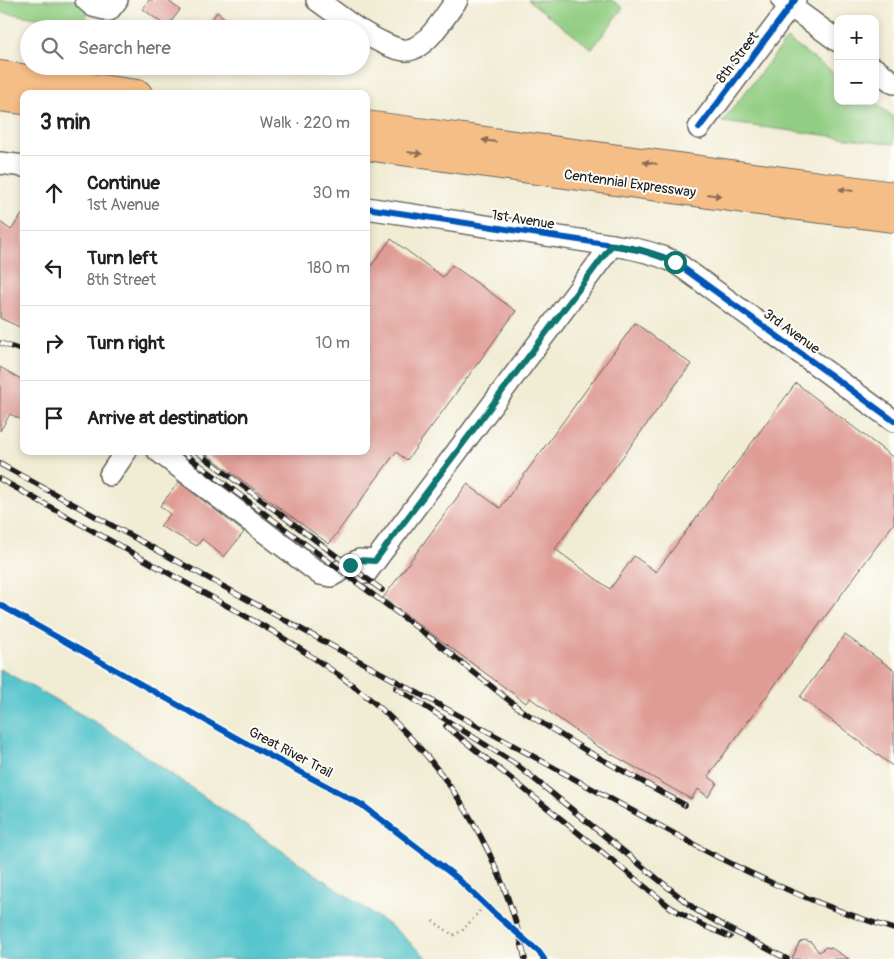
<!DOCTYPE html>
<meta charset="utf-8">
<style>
:root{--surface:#fff;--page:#f6f6f6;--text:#202124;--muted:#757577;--line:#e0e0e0}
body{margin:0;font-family:Pangolin,sans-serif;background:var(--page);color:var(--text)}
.controls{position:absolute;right:15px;top:15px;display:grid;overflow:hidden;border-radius:10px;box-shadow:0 2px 8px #0003}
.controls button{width:45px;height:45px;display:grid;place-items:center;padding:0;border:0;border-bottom:1px solid var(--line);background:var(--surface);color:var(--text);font:25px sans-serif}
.stop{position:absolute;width:15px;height:15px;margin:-11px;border:4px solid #0f766e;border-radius:50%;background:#fff}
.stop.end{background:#0f766e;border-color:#fff;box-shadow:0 1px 5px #0008}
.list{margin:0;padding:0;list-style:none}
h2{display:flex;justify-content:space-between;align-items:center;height:65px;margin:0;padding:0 20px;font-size:21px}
h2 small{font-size:16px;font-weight:400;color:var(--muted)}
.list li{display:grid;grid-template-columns:32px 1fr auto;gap:15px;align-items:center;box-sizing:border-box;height:75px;padding:0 20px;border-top:1px solid var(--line)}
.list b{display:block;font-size:19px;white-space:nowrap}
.list p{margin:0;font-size:16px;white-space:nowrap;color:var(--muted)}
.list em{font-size:16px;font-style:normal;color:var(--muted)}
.icon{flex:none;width:28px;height:28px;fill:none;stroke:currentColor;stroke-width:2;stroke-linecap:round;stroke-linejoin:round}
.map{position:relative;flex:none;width:894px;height:959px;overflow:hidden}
.search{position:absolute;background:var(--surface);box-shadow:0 2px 8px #0003;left:20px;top:20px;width:350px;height:55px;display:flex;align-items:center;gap:12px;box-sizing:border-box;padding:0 18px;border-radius:28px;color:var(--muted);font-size:19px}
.panel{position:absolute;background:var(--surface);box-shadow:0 2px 8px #0003;left:20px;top:90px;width:350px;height:365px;border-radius:10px}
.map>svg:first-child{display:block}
</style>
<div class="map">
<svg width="894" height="959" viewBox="0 0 894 959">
<rect width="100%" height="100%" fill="#fdfcf7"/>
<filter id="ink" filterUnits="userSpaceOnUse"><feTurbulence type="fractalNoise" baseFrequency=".02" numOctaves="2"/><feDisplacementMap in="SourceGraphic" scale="10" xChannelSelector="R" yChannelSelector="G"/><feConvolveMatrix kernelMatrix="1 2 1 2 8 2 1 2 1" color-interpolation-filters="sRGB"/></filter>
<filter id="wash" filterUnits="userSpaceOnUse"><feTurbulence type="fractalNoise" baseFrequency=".0096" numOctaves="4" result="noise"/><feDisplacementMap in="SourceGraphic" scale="20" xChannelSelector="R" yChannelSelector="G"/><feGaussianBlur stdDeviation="1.12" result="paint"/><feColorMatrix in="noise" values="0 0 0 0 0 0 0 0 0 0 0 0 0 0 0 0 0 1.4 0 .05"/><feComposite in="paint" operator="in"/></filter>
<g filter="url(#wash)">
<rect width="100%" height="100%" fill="#f1ecd4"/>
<g fill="#91cd82" stroke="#56744f">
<polygon points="0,0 97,0 87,13 86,26 0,12"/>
<polygon points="528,0 612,0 623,8 592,49"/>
<polygon points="787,39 838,76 838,101 872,101 894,117 894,144 722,122"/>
</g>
<polygon fill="#57c5cc" stroke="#3a7074" points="0,669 102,726 396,930 428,959 0,959"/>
<g id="blocks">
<g fill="#df9c95">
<polygon points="149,0 167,0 180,10 167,27 143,9"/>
<polygon points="217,12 230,22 225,29 205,29"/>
<polygon points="24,212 24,329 0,318 0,222 11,230"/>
<polygon points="391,239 443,277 452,265 516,311 407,460 396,452 329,544 202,451 366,451 366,262 371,266"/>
<polygon points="635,323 691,364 555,549 610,589 634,556 656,572 796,383 894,458 894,523 708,776 717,783 708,797 698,789 691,799 597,746 530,698 526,703 383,598 467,484 500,508"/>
<polygon points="0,367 24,381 24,421 10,414 0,431"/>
<polygon points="179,482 244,532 224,557 202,539 197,546 160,526 170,514 160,506"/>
<polygon points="845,635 894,670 894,767 800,697"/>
<polygon points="804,940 811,942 819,952 826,947 831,948 849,959 792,959 799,943"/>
</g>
</g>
</g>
<g filter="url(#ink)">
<use href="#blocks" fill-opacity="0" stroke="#67655c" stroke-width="1"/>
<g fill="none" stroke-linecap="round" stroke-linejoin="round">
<g stroke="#67655c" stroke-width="24">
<g id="minor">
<polyline points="86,0 93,6 109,10 117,0"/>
<polyline points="317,0 357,29"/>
<polyline points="782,0 838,41"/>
<path d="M 361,31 C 371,37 397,52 408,50 C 428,47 445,15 457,0"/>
<polyline points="875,69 894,83"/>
<polyline points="699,128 795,0"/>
<polyline points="0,163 24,166"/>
<path d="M 366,208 L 612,245 C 634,248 655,253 675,262 L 894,421"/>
<polyline points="158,451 320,574 331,576 359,560 375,561"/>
<polyline points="110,475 126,451"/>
<polyline points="366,573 612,245"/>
</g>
</g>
<g stroke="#67655c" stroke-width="30">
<g id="highway">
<polyline points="0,75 138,94"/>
<polyline points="0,97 24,100"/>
<polyline points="366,125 894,196"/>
<polyline points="366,146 751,200 894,218"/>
</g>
</g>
<polyline stroke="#67655c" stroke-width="2.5" stroke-dasharray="1 4" stroke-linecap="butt" points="433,921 453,935 462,931 485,905"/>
<use href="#minor" stroke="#fff" stroke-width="21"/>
<use href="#highway" stroke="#f6be87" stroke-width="28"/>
<g stroke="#1c1c1c" stroke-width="5.5">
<g id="rail">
<polyline points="0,343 24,351"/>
<polyline points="181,451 431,638 521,710 585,750 685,805"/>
<polyline points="196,451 382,590"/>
<path d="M 0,464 L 704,850 C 766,882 827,909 894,929"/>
<path d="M 0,479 L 274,632 C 315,659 358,685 393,720 C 460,784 506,868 525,959"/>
<polyline points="396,688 517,765 696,910 731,930 787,959"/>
<polyline points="446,726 670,907 702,925 730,937"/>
</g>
</g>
<use href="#rail" stroke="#fdfcf7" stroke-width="4" stroke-dasharray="11" stroke-linecap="butt"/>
<g stroke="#fdfcf7" stroke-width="9">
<g id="cycleway">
<polyline points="699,128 795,0"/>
<path d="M 366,208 L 612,245 C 634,248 655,253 675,262 L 894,421"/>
<polyline points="0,605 242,741 362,805 456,877 494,913 539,952 544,959"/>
</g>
</g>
<use href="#cycleway" stroke="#0057b8" stroke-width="6"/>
</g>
<defs><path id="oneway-solid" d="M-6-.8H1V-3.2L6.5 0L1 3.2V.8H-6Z" transform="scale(1.25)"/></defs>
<g fill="#896d52">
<use href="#oneway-solid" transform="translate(489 141) rotate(-172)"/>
<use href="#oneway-solid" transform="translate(415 153) rotate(8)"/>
<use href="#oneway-solid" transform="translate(650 163) rotate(-172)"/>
<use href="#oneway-solid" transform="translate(846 190) rotate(-173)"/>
<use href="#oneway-solid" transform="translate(714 195) rotate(8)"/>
</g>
</g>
<g fill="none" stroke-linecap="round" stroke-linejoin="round" filter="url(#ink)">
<polyline stroke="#0f766e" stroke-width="6" points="350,565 359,560 375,561 612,245 641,250 675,262"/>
</g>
<g text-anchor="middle" stroke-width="4" stroke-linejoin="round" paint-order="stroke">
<g font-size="14" fill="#1c1c1c" stroke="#fdfcf7">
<text transform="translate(737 57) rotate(-53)" y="5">8th Street</text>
<text transform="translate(630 183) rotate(8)" y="5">Centennial Expressway</text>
<text transform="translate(523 219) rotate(9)" y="5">1st Avenue</text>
<text transform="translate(792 331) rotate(36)" y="5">3rd Avenue</text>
<text transform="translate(291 752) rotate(28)" y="5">Great River Trail</text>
</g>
</g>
</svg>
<div class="controls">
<button>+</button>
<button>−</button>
</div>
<div class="stop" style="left:675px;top:262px"></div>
<div class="stop end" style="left:350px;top:565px"></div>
<div class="search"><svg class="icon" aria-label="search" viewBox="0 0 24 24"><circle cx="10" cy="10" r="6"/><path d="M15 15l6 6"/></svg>Search here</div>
<section class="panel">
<h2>3 min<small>Walk · 220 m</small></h2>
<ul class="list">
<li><svg class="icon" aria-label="ahead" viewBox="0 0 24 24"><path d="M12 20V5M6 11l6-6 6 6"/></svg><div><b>Continue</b><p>1st Avenue</p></div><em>30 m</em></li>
<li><svg class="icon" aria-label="left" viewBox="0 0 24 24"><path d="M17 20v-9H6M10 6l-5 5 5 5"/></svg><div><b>Turn left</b><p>8th Street</p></div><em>180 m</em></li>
<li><svg class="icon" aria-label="right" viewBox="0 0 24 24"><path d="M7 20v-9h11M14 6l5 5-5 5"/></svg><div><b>Turn right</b></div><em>10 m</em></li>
<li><svg class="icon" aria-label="arrive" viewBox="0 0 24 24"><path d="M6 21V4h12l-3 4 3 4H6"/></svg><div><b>Arrive at destination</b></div></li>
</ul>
</section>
</div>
